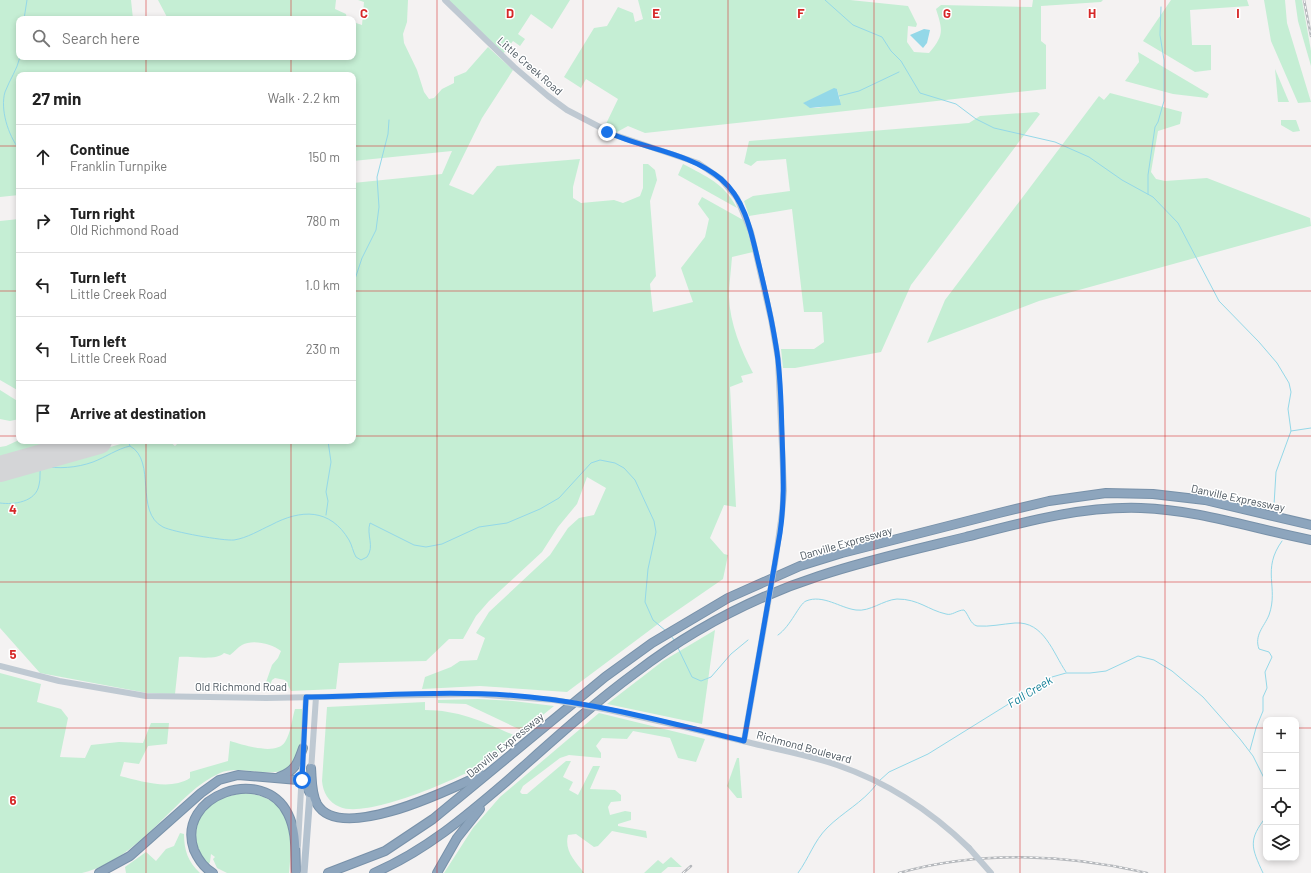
<!DOCTYPE html>
<meta charset="utf-8">
<style>
:root{--surface:#fff;--page:#f6f6f6;--text:#222;--muted:#767676;--line:#e0e0e0}
body{margin:0;font-family:Barlow,sans-serif;background:var(--page);color:var(--text)}
.controls{position:absolute;right:12px;bottom:12px;display:grid;overflow:hidden;border-radius:8px;box-shadow:0 2px 6px #0003}
.controls button{width:36px;height:36px;display:grid;place-items:center;padding:0;border:0;border-bottom:1px solid var(--line);background:var(--surface);color:var(--text);font:20px sans-serif}
.stop{position:absolute;width:12px;height:12px;margin:-9px;border:3px solid #1a73e8;border-radius:50%;background:#fff}
.stop.end{background:#1a73e8;border-color:#fff;box-shadow:0 1px 4px #0008}
.list{margin:0;padding:0;list-style:none}
h2{display:flex;justify-content:space-between;align-items:center;height:52px;margin:0;padding:0 16px;font-size:17px}
h2 small{font-size:13px;font-weight:400;color:var(--muted)}
.list li{display:grid;grid-template-columns:26px 1fr auto;gap:12px;align-items:center;box-sizing:border-box;height:64px;padding:0 16px;border-top:1px solid var(--line)}
.list b{display:block;font-size:15px;white-space:nowrap}
.list p{margin:0;font-size:13px;white-space:nowrap;color:var(--muted)}
.list em{font-size:13px;font-style:normal;color:var(--muted)}
.icon{flex:none;width:22px;height:22px;fill:none;stroke:currentColor;stroke-width:2;stroke-linecap:round;stroke-linejoin:round}
.map{position:relative;flex:none;width:1311px;height:873px;overflow:hidden}
.search{position:absolute;background:var(--surface);box-shadow:0 2px 6px #0003;left:16px;top:16px;width:340px;height:44px;display:flex;align-items:center;gap:10px;box-sizing:border-box;padding:0 14px;border-radius:8px;color:var(--muted);font-size:15px}
.panel{position:absolute;background:var(--surface);box-shadow:0 2px 6px #0003;left:16px;top:72px;width:340px;height:372px;border-radius:8px}
.map>svg:first-child{display:block}
</style>
<div class="map">
<svg width="1311" height="873" viewBox="0 0 1311 873">
<rect width="100%" height="100%" fill="#f4f2f2"/>
<g fill="#c5eed4" fill-rule="evenodd">
<path d="M 0,0 L 131,0 L 133,19 L 19,19 L 19,57 L 353,57 L 353,22 L 362,25 L 364,2 L 358,0 L 408,0 L 407,22 L 403,34 L 404,43 L 417,70 L 424,92 L 429,99 L 434,98 L 442,89 L 454,83 L 454,77 L 466,72 L 488,47 L 513,70 L 482,118 L 449,185 L 473,195 L 497,166 L 580,159 L 573,187 L 573,198 L 581,203 L 614,200 L 623,203 L 640,196 L 643,188 L 643,164 L 648,164 L 655,170 L 657,180 L 650,201 L 656,276 L 650,284 L 653,312 L 693,302 L 681,268 L 705,237 L 709,219 L 698,204 L 702,197 L 745,221 L 753,252 L 732,257 C 731,271 729,284 729,297 C 730,324 741,350 753,373 L 741,376 L 743,382 L 730,387 L 736,507 L 724,505 L 710,538 L 724,554 L 728,555 L 723,579 L 662,621 L 567,692 L 480,686 L 422,689 L 425,677 L 451,667 L 460,661 L 477,660 L 485,638 L 476,633 L 489,612 L 550,555 L 568,528 L 579,518 L 594,515 L 606,488 L 587,477 L 577,504 L 558,527 L 542,552 L 489,601 L 476,616 L 463,639 L 449,639 L 426,661 L 339,663 L 336,689 L 291,691 L 285,680 L 275,678 L 272,680 L 269,688 L 264,688 L 272,665 L 278,658 L 281,651 C 272,644 253,639 242,645 C 238,647 234,652 230,655 L 224,653 C 217,661 191,656 179,657 L 175,694 L 147,693 L 40,673 L 0,628 L 0,479 L 131,441 L 169,441 L 175,446 L 180,441 L 353,441 L 353,183 L 442,174 L 452,151 L 353,161 L 353,75 L 19,75 L 19,195 L 0,197 Z"/>
<polygon points="158,0 336,0 335,9 346,14 347,19 168,19"/>
<polygon points="447,0 570,0 552,29 531,14 518,34 525,39 520,46 513,41 503,54"/>
<path d="M 638,0 L 850,0 L 908,6 L 917,24 L 916,27 L 908,26 L 907,42 L 914,52 L 929,53 C 944,35 943,31 936,9 L 941,5 L 1032,7 L 1033,0 L 1103,0 L 1101,2 L 1041,6 L 1041,41 L 1046,45 L 1046,89 L 645,133 L 628,126 L 617,132 L 605,126 L 618,99 L 586,79 L 581,88 L 564,77 L 594,28 L 607,26 L 618,7 L 633,13 L 635,22 L 643,19 ZM 834,89 L 837,89 L 840,99 C 830,104 814,114 804,103 Z"/>
<polygon points="1171,0 1247,0 1249,6 1190,10 1192,45 1211,45 1211,70 1195,72 1143,41"/>
<polygon points="1264,0 1285,0 1287,23 1311,102 1298,103 1271,41"/>
<polygon points="1295,0 1302,0 1311,51 1311,66 1298,21"/>
<polygon points="1138,52 1209,94 1207,98 1173,94 1125,81 1139,62"/>
<polygon points="1275,69 1289,102 1278,102"/>
<polygon points="1110,93 1182,112 1180,124 1158,131 1151,172 1156,179 1165,181 1207,178 1310,218 1311,226 1039,301 927,343 945,300 1099,96 1104,100"/>
<polygon points="1037,112 1040,114 911,285 881,352 795,368 783,368 781,349 814,349 824,342 822,312 804,312 792,209 749,216 744,201 753,196 790,191 786,159 757,161 751,166 744,163 749,141 969,123 980,116"/>
<polygon points="1281,120 1296,120 1300,131 1293,132 1281,125"/>
<path d="M 683,164 C 707,177 724,183 737,208 L 678,175 Z"/>
<polygon points="19,219 19,391 0,380 0,221"/>
<polygon points="0,390 19,402 19,419 10,421 0,419"/>
<polygon points="19,440 19,441 59,441 0,459 0,447 6,446"/>
<polygon points="715,630 702,724 607,704 663,661"/>
<path d="M 0,673 L 41,684 L 37,702 L 61,709 L 68,718 L 60,757 L 85,758 L 91,745 L 119,742 L 143,743 L 151,723 L 169,723 L 167,744 L 148,746 L 139,764 L 124,762 L 120,776 C 141,781 170,791 190,778 L 190,772 L 228,761 L 230,741 C 244,745 276,756 285,742 C 291,733 292,718 295,709 L 302,709 C 302,726 304,755 289,767 C 273,780 240,764 220,773 C 197,783 180,803 162,820 C 140,842 113,866 82,873 C 74,873 65,873 58,873 C 38,873 19,873 0,873 Z"/>
<polygon points="478,699 513,701 554,706 523,731 466,704 438,703 438,700"/>
<path d="M 425,702 L 425,710 C 460,710 486,723 518,737 C 508,745 498,755 487,762 C 461,778 367,819 340,807 C 328,802 323,792 322,781 L 327,707 Z"/>
<path d="M 599,713 L 705,739 L 696,762 L 678,758 L 670,738 L 633,731 L 627,739 L 602,738 L 596,746 L 601,753 L 601,758 L 569,755 L 560,758 L 523,786 L 520,792 L 522,794 L 527,794 L 566,761 L 571,761 L 563,777 L 573,782 L 569,790 L 578,795 L 593,766 L 600,766 L 590,789 L 615,790 L 621,795 L 621,801 L 611,802 L 608,807 L 610,815 L 625,811 L 631,812 L 631,820 L 618,824 L 618,826 L 646,831 L 647,838 L 612,831 L 598,846 L 594,847 L 576,834 L 568,835 C 564,851 575,861 584,873 L 444,873 L 473,828 L 500,797 Z"/>
<polygon points="737,758 739,758 742,798 737,798 727,786"/>
<path d="M 244,793 C 292,796 293,835 289,873 L 227,873 L 217,868 L 213,859 L 215,857 L 211,854 L 210,862 L 208,865 C 193,849 191,822 209,806 C 219,798 232,795 244,793 Z"/>
<path d="M 180,833 L 184,834 C 184,850 188,862 200,873 L 126,873 L 125,867 L 146,852 L 156,861 L 166,849 L 174,846 Z"/>
<polygon points="671,857 682,867 668,867 661,873 644,873 658,860 663,864"/>
</g>
<g fill="#94d8e8">
<polygon points="924,29 930,30 927,43 923,48 910,35"/>
<polygon points="834,88 837,89 841,105 810,108 803,103"/>
</g>
<g fill="none" stroke-linecap="round" stroke-linejoin="round">
<g stroke="#94d8e8" stroke-width="1">
<polyline points="825,0 853,25 882,37 891,51 901,61 920,93 956,104 976,119 994,128 1055,142 1089,157 1122,180 1153,197 1178,223 1219,301 1259,342 1277,363 1289,383 1291,392 1288,409 1291,431 1276,472 1274,505"/>
<polyline points="24,19 27,0"/>
<polyline points="839,96 859,91 899,72"/>
<path d="M 19,149 C 8,135 0,109 5,92 C 10,79 17,70 20,57"/>
<polyline points="1148,194 1148,175 1155,127 1158,122 1164,101 1164,60 1160,35 1161,7"/>
<polyline points="353,285 362,258 376,230 379,207 377,177 388,134 389,120"/>
<polyline points="1291,431 1311,428"/>
<polyline points="128,441 130,446"/>
<path d="M 0,503 C 14,505 36,502 39,485 C 41,478 39,472 41,466 C 59,469 76,468 93,462 C 106,457 117,449 130,446 C 157,461 134,512 163,527 C 173,532 223,541 234,540 C 247,538 260,530 271,525 C 301,509 330,508 349,540 C 352,545 353,552 356,557 L 361,560 L 367,557 C 375,546 366,535 370,523 L 414,545 L 426,547 L 442,544 L 479,527 L 507,523 L 540,509 L 559,498 L 591,463 L 600,460 L 615,463 L 624,468 L 635,480 L 654,521 L 656,532 L 648,569 L 645,602 L 653,620 L 666,631"/>
<polyline points="326,515 328,501 326,492 331,462 328,441"/>
<path d="M 778,635 C 791,626 799,604 806,601 C 823,594 840,608 856,610 C 870,612 883,600 897,599 C 919,599 928,610 946,614 C 952,616 957,610 964,610 C 969,615 970,624 977,626 C 990,627 1002,624 1015,623 C 1044,621 1053,653 1066,672"/>
<polyline points="671,636 675,641"/>
<polyline points="678,648 692,677 701,681 711,677 731,654 748,640"/>
<path d="M 1250,750 L 1256,728 L 1263,711 L 1263,697 L 1267,688 L 1265,672 L 1272,657 L 1269,652 L 1259,649 C 1254,635 1264,627 1269,615 C 1279,587 1261,570 1282,541"/>
<polyline points="879,781 889,772 928,754 1052,677 1066,673 1090,673 1106,671 1138,656 1154,660 1172,671 1203,697 1240,739 1253,756 1266,782"/>
<path d="M 798,873 C 809,858 814,841 827,828 C 843,812 862,803 876,785"/>
<path d="M 1263,873 C 1251,847 1248,840 1266,817"/>
</g>
<polyline stroke="#d4d5d7" stroke-width="26" points="0,469 99,441"/>
<g stroke="#7891a9" stroke-width="10">
<g id="highway">
<path d="M 311,768 C 312,779 311,793 317,804 C 340,844 451,789 481,775"/>
<path d="M 279,777 C 295,771 298,763 303,748"/>
<polyline points="99,873 130,856 201,793 219,780 238,775 298,780 304,782 310,793"/>
<path d="M 213,873 C 204,868 198,859 194,850 C 175,795 264,764 288,814 C 297,832 295,852 296,871"/>
<polyline points="328,873 385,851 433,819 605,677 652,643 728,598 800,566 842,553 999,513 1049,501 1106,493 1153,494 1205,500 1311,525"/>
<path d="M 374,873 C 425,851 465,817 507,781 C 549,744 590,706 635,673 C 690,631 754,597 819,576 C 867,560 917,549 966,537 C 1024,522 1081,506 1141,508 C 1200,510 1254,529 1311,540"/>
<polyline points="437,873 457,838 480,809"/>
</g>
</g>
<g stroke="#bfc9d2" stroke-width="6">
<polyline points="445,0 514,67 548,96 567,110 615,135 698,163 721,179 737,198 751,232 771,319 778,359 784,491 782,513 775,563"/>
<polyline points="0,666 59,681 146,696 266,698 474,694 554,700"/>
<path d="M 609,710 C 654,720 698,730 743,741 C 774,749 806,754 837,765 C 887,782 931,811 969,848"/>
<polyline points="744,741 767,609"/>
<polyline points="311,771 316,697"/>
<polyline points="298,845 306,697"/>
</g>
<polyline stroke="#b4c2cf" stroke-width="7" points="304,873 310,793"/>
<use href="#highway" stroke="#8da5bd" stroke-width="8"/>
<g stroke="#b5b8bc" stroke-width="2.5">
<g id="rail">
<polyline points="1304,0 1311,36"/>
<polyline points="683,873 691,866"/>
<path d="M 899,873 C 979,850 1067,854 1147,873"/>
</g>
</g>
<use href="#rail" stroke="#fff" stroke-width="1" stroke-dasharray="3" stroke-linecap="butt"/>
<g stroke="#bfc9d2" stroke-width="6">
<polyline points="767,609 775,563"/>
<polyline points="554,700 609,710"/>
<polyline points="969,848 991,873"/>
</g>
</g>
<g fill="none" stroke-linecap="round" stroke-linejoin="round">
<path stroke="#1a73e8" stroke-width="5" d="M 302,780 L 306,697 C 380,696 456,689 530,697 C 602,704 674,724 744,741 L 780,533 C 785,500 783,467 782,433 C 781,404 781,375 776,346 C 772,320 766,294 760,269 C 752,237 747,201 721,179 C 689,152 644,149 607,132"/>
</g>
<path fill="none" stroke="#d62828" stroke-width="1" stroke-opacity="0.55" d="M 146,0 L 146,19M 291,0 L 291,19M 437,0 L 437,873M 583,0 L 583,873M 728,0 L 728,873M 874,0 L 874,873M 1020,0 L 1020,873M 1165,0 L 1165,873M 146,57 L 146,75M 291,57 L 291,75M 0,146 L 19,146M 353,146 L 1311,146M 0,291 L 19,291M 353,291 L 1311,291M 0,436 L 19,436M 353,436 L 1311,436M 146,441 L 146,873M 291,441 L 291,873M 0,582 L 1311,582M 0,728 L 1266,728M 1296,728 L 1311,728"/>
<g text-anchor="middle" stroke-width="3" stroke-linejoin="round" paint-order="stroke">
<g font-size="11" fill="#4b565f" stroke="#fff">
<text transform="translate(530 66) rotate(41)" y="4">Little Creek Road</text>
<text transform="translate(1238 498) rotate(12)" y="4">Danville Expressway</text>
<text transform="translate(846 543) rotate(-16)" y="4">Danville Expressway</text>
<text x="241" y="691">Old Richmond Road</text>
<text transform="translate(505 745) rotate(-39)" y="4">Danville Expressway</text>
<text transform="translate(804 747) rotate(15)" y="4">Richmond Boulevard</text>
</g>
<g font-size="12" font-style="italic" fill="#158098" stroke="#fff">
<text transform="translate(1030 692) rotate(-31)" y="4">Fall Creek</text>
</g>
</g>
<g font-size="13" text-anchor="middle" font-weight="bold" fill="#d62828" stroke="#fff" stroke-width="3" stroke-linejoin="round" paint-order="stroke">
<text x="364" y="18">C</text>
<text x="510" y="18">D</text>
<text x="656" y="18">E</text>
<text x="801" y="18">F</text>
<text x="947" y="18">G</text>
<text x="1092" y="18">H</text>
<text x="1238" y="18">I</text>
<text x="13" y="514">4</text>
<text x="13" y="659">5</text>
<text x="13" y="805">6</text>
</g>
</svg>
<div class="controls">
<button>+</button>
<button>−</button>
<button><svg class="icon" aria-label="locate" viewBox="0 0 24 24"><circle cx="12" cy="12" r="6"/><path d="M12 2v4M12 18v4M2 12h4M18 12h4"/></svg></button>
<button><svg class="icon" aria-label="layers" viewBox="0 0 24 24"><path d="M12 4l9 5-9 5-9-5zM3 14l9 5 9-5"/></svg></button>
</div>
<div class="stop" style="left:302px;top:780px"></div>
<div class="stop end" style="left:607px;top:132px"></div>
<div class="search"><svg class="icon" aria-label="search" viewBox="0 0 24 24"><circle cx="10" cy="10" r="6"/><path d="M15 15l6 6"/></svg>Search here</div>
<section class="panel">
<h2>27 min<small>Walk · 2.2 km</small></h2>
<ul class="list">
<li><svg class="icon" aria-label="ahead" viewBox="0 0 24 24"><path d="M12 20V5M6 11l6-6 6 6"/></svg><div><b>Continue</b><p>Franklin Turnpike</p></div><em>150 m</em></li>
<li><svg class="icon" aria-label="right" viewBox="0 0 24 24"><path d="M7 20v-9h11M14 6l5 5-5 5"/></svg><div><b>Turn right</b><p>Old Richmond Road</p></div><em>780 m</em></li>
<li><svg class="icon" aria-label="left" viewBox="0 0 24 24"><path d="M17 20v-9H6M10 6l-5 5 5 5"/></svg><div><b>Turn left</b><p>Little Creek Road</p></div><em>1.0 km</em></li>
<li><svg class="icon" aria-label="left" viewBox="0 0 24 24"><path d="M17 20v-9H6M10 6l-5 5 5 5"/></svg><div><b>Turn left</b><p>Little Creek Road</p></div><em>230 m</em></li>
<li><svg class="icon" aria-label="arrive" viewBox="0 0 24 24"><path d="M6 21V4h12l-3 4 3 4H6"/></svg><div><b>Arrive at destination</b></div></li>
</ul>
</section>
</div>
